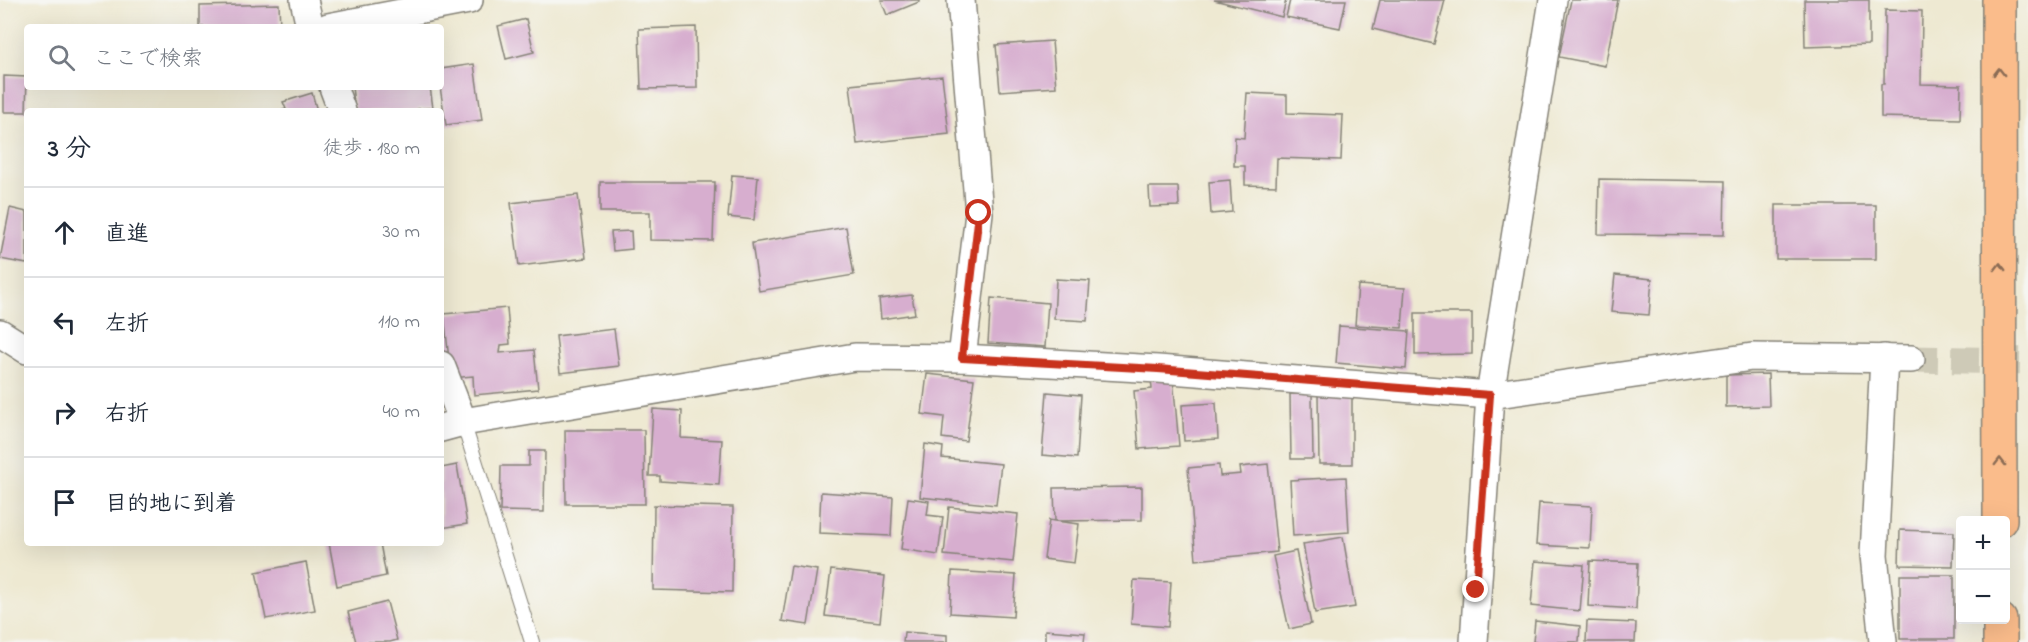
<!DOCTYPE html>
<html lang="ja">
<meta charset="utf-8">
<style>
:root{--surface:#fff;--page:#f6f6f7;--text:#1f2937;--muted:#747a83;--line:#e0e1e3}
body{margin:0;font-family:"Indie Flower","Klee One",sans-serif;background:var(--page);color:var(--text)}
.controls{position:absolute;right:18px;bottom:18px;display:grid;overflow:hidden;border-radius:6px;box-shadow:0 6px 24px #0002}
.controls button{width:54px;height:54px;display:grid;place-items:center;padding:0;border:0;border-bottom:2px solid var(--line);background:var(--surface);color:var(--text);font:30px sans-serif}
.stop{position:absolute;width:18px;height:18px;margin:-14px;border:4px solid #c8321e;border-radius:50%;background:#fff}
.stop.end{background:#c8321e;border-color:#fff;box-shadow:0 2px 6px #0008}
.list{margin:0;padding:0;list-style:none}
h2{display:flex;justify-content:space-between;align-items:center;height:78px;margin:0;padding:0 24px;font-size:26px}
h2 small{font-size:20px;font-weight:400;color:var(--muted)}
.list li{display:grid;grid-template-columns:39px 1fr auto;gap:18px;align-items:center;box-sizing:border-box;height:90px;padding:0 24px;border-top:2px solid var(--line)}
.list b{display:block;font-size:22px;white-space:nowrap}
.list em{font-size:20px;font-style:normal;color:var(--muted)}
.icon{flex:none;width:33px;height:33px;fill:none;stroke:currentColor;stroke-width:2;stroke-linecap:round;stroke-linejoin:round}
.map{position:relative;flex:none;width:2028px;height:642px;overflow:hidden}
.search{position:absolute;background:var(--surface);box-shadow:0 6px 24px #0002;left:24px;top:24px;width:420px;height:66px;display:flex;align-items:center;gap:15px;box-sizing:border-box;padding:0 21px;border-radius:6px;color:var(--muted);font-size:22px}
.panel{position:absolute;background:var(--surface);box-shadow:0 6px 24px #0002;left:24px;top:108px;width:420px;height:438px;border-radius:6px}
.map>svg:first-child{display:block}
</style>
<div class="map">
<svg width="2028" height="642" viewBox="0 0 2028 642">
<rect width="100%" height="100%" fill="#f6f6f2"/>
<filter id="ink" filterUnits="userSpaceOnUse"><feTurbulence type="fractalNoise" baseFrequency=".0167" numOctaves="2"/><feDisplacementMap in="SourceGraphic" scale="12" xChannelSelector="R" yChannelSelector="G"/><feConvolveMatrix kernelMatrix="1 2 1 2 8 2 1 2 1" color-interpolation-filters="sRGB"/></filter>
<filter id="wash" filterUnits="userSpaceOnUse"><feTurbulence type="fractalNoise" baseFrequency=".008" numOctaves="4" result="noise"/><feDisplacementMap in="SourceGraphic" scale="24" xChannelSelector="R" yChannelSelector="G"/><feGaussianBlur stdDeviation="1.35" result="paint"/><feColorMatrix in="noise" values="0 0 0 0 0 0 0 0 0 0 0 0 0 0 0 0 0 1.4 0 .05"/><feComposite in="paint" operator="in"/></filter>
<g filter="url(#wash)">
<rect width="100%" height="100%" fill="#eee9d2"/>
<g id="blocks">
<g fill="#d7aecf">
<polygon points="881,0 919,0 919,2 887,15"/>
<polygon points="1214,0 1286,0 1282,17"/>
<polygon points="1290,0 1346,0 1340,28 1286,17"/>
<polygon points="1380,0 1445,0 1434,44 1373,29"/>
<polygon points="1571,0 1618,0 1605,66 1559,57"/>
<polygon points="1804,0 1869,0 1869,45 1805,47"/>
<polygon points="279,4 280,27 200,27 200,6"/>
<polygon points="1885,10 1922,11 1921,84 1961,85 1960,119 1881,117 1881,84 1884,84"/>
<polygon points="526,19 534,52 506,59 498,26"/>
<polygon points="696,27 697,88 641,89 639,29"/>
<polygon points="1052,41 1056,87 1000,91 996,45"/>
<polygon points="474,64 482,120 446,125 440,87 441,69"/>
<polygon points="4,76 27,77 26,112 4,112"/>
<polygon points="942,76 949,134 857,144 850,85"/>
<polygon points="352,87 430,87 433,108 418,109 418,111 355,111"/>
<polygon points="312,93 317,111 281,111 286,109 283,102"/>
<polygon points="1247,93 1287,95 1287,113 1343,115 1341,160 1277,158 1276,186 1245,185 1245,166 1234,166 1235,137 1244,138"/>
<polygon points="732,175 758,177 754,220 728,217"/>
<polygon points="1599,179 1725,181 1724,235 1598,234"/>
<polygon points="1230,180 1232,212 1211,214 1209,182"/>
<polygon points="600,182 715,182 713,241 650,240 650,212 600,212"/>
<polygon points="1149,187 1178,187 1179,206 1150,207"/>
<polygon points="578,195 586,258 519,266 511,203"/>
<rect x="1776" y="205" width="100" height="54"/>
<polygon points="10,208 27,212 27,264 0,259"/>
<polygon points="846,227 854,275 759,291 752,243"/>
<polygon points="631,231 632,249 613,251 611,232"/>
<polygon points="1615,275 1652,279 1649,315 1611,312"/>
<polygon points="1056,279 1090,281 1087,321 1054,319"/>
<polygon points="1358,285 1405,288 1402,328 1355,325"/>
<polygon points="912,295 915,314 881,319 879,299"/>
<polygon points="991,298 1048,303 1045,347 988,343"/>
<polygon points="507,308 510,344 501,345 500,353 534,350 538,389 474,395 473,376 451,378 444,314"/>
<polygon points="1415,313 1472,313 1472,354 1415,355"/>
<polygon points="1339,326 1409,331 1406,369 1336,363"/>
<polygon points="614,329 619,366 560,373 556,336"/>
<polygon points="927,374 974,379 966,441 942,438 944,417 922,414"/>
<polygon points="1768,374 1769,406 1726,407 1726,375"/>
<polygon points="1173,378 1179,446 1139,449 1134,391 1152,389 1151,379"/>
<polygon points="1047,392 1081,395 1077,458 1042,455"/>
<polygon points="1352,393 1352,464 1319,464 1318,394"/>
<polygon points="1290,394 1312,394 1313,459 1291,459"/>
<polygon points="1216,403 1218,439 1184,441 1182,405"/>
<polygon points="653,409 682,411 681,438 722,440 719,485 660,481 660,476 649,476"/>
<polygon points="565,430 644,430 645,504 566,504"/>
<polygon points="925,444 943,447 942,458 1001,464 996,505 920,497"/>
<polygon points="529,451 545,451 544,512 500,511 501,466 529,466"/>
<polygon points="1268,464 1277,552 1196,560 1188,468 1219,465 1220,476 1241,474 1240,467"/>
<polygon points="457,465 467,524 441,528 441,468"/>
<polygon points="1346,477 1349,532 1293,536 1290,480"/>
<polygon points="1142,487 1142,520 1055,521 1079,524 1074,563 1044,559 1049,520 1055,521 1054,488"/>
<polygon points="821,492 893,497 891,536 819,533"/>
<polygon points="908,498 929,501 927,515 943,517 938,555 901,549"/>
<polygon points="1539,503 1592,506 1590,548 1536,545"/>
<polygon points="654,505 733,507 732,592 653,590"/>
<polygon points="949,507 1018,514 1013,562 944,555"/>
<polygon points="1900,530 1954,532 1953,566 1899,565"/>
<polygon points="1343,537 1355,607 1315,613 1303,544"/>
<polygon points="329,543 380,543 386,576 337,586"/>
<polygon points="1296,551 1311,624 1289,629 1273,556"/>
<polygon points="1535,561 1584,565 1580,611 1531,606"/>
<polygon points="1590,561 1638,563 1636,609 1588,606"/>
<polygon points="306,562 315,610 266,619 256,572"/>
<polygon points="791,566 817,570 808,625 782,621"/>
<polygon points="831,570 885,576 880,622 825,616"/>
<polygon points="952,571 1016,575 1013,617 950,613"/>
<rect x="1900" y="575" width="54" height="64"/>
<polygon points="1134,580 1171,582 1168,627 1131,624"/>
<polygon points="387,602 397,640 390,642 356,642 348,612"/>
<polygon points="1535,621 1580,626 1579,642 1533,642"/>
<polygon points="1587,621 1636,623 1635,642 1586,642"/>
<polygon points="1045,630 1085,633 1084,642 1045,642"/>
<polygon points="904,632 947,635 947,642 903,642"/>
</g>
</g>
</g>
<g filter="url(#ink)">
<use href="#blocks" fill-opacity="0" stroke="#858277" stroke-width="1.5"/>
<g fill="none" stroke-linecap="round" stroke-linejoin="round">
<polyline stroke="#cecab7" stroke-width="27" stroke-dasharray="27 14" stroke-linecap="butt" points="1911,359 2028,361"/>
<g stroke="#858277" stroke-width="16">
<polyline id="service" points="463,422 532,642"/>
</g>
<g stroke="#858277" stroke-width="30">
<g id="minor">
<polyline points="304,0 310,27"/>
<polyline points="961,0 979,213 962,358"/>
<polyline points="328,27 469,0"/>
<polyline points="333,87 342,111"/>
<polyline points="0,333 27,350"/>
<polyline points="441,365 463,422"/>
<polyline points="441,428 463,422 855,357 962,358 1158,369 1490,395 1752,357 1911,359"/>
<polyline points="1474,642 1490,395 1553,0"/>
<polyline points="1883,642 1874,555 1884,358"/>
</g>
</g>
<g stroke="#858277" stroke-width="36">
<g id="trunk">
<polyline points="1999,0 2000,520"/>
<polyline points="2000,620 2000,642"/>
</g>
</g>
<use href="#service" stroke="#fff" stroke-width="14"/>
<use href="#minor" stroke="#fff" stroke-width="27"/>
<use href="#trunk" stroke="#fabc8b" stroke-width="33"/>
</g>
<defs><path id="oneway-chevron" d="M-2-3.5L2.5 0L-2 3.5" fill="none" stroke-width="1.6" stroke-linecap="round" stroke-linejoin="round" transform="scale(1.5)"/></defs>
<g stroke="#8b6c54">
<use href="#oneway-chevron" transform="translate(1999 72) rotate(-90)"/>
<use href="#oneway-chevron" transform="translate(2000 267) rotate(-90)"/>
<use href="#oneway-chevron" transform="translate(2000 462) rotate(-90)"/>
</g>
</g>
<g fill="none" stroke-linecap="round" stroke-linejoin="round" filter="url(#ink)">
<polyline stroke="#c8321e" stroke-width="8" points="979,213 962,358 1158,369 1490,395 1476,590"/>
</g>
</svg>
<div class="controls">
<button>+</button>
<button>−</button>
</div>
<div class="stop" style="left:979px;top:213px"></div>
<div class="stop end" style="left:1476px;top:590px"></div>
<div class="search"><svg class="icon" aria-label="search" viewBox="0 0 24 24"><circle cx="10" cy="10" r="6"/><path d="M15 15l6 6"/></svg>ここで検索</div>
<section class="panel">
<h2>3 分<small>徒歩 · 180 m</small></h2>
<ul class="list">
<li><svg class="icon" aria-label="ahead" viewBox="0 0 24 24"><path d="M12 20V5M6 11l6-6 6 6"/></svg><div><b>直進</b></div><em>30 m</em></li>
<li><svg class="icon" aria-label="left" viewBox="0 0 24 24"><path d="M17 20v-9H6M10 6l-5 5 5 5"/></svg><div><b>左折</b></div><em>110 m</em></li>
<li><svg class="icon" aria-label="right" viewBox="0 0 24 24"><path d="M7 20v-9h11M14 6l5 5-5 5"/></svg><div><b>右折</b></div><em>40 m</em></li>
<li><svg class="icon" aria-label="arrive" viewBox="0 0 24 24"><path d="M6 21V4h12l-3 4 3 4H6"/></svg><div><b>目的地に到着</b></div></li>
</ul>
</section>
</div>
